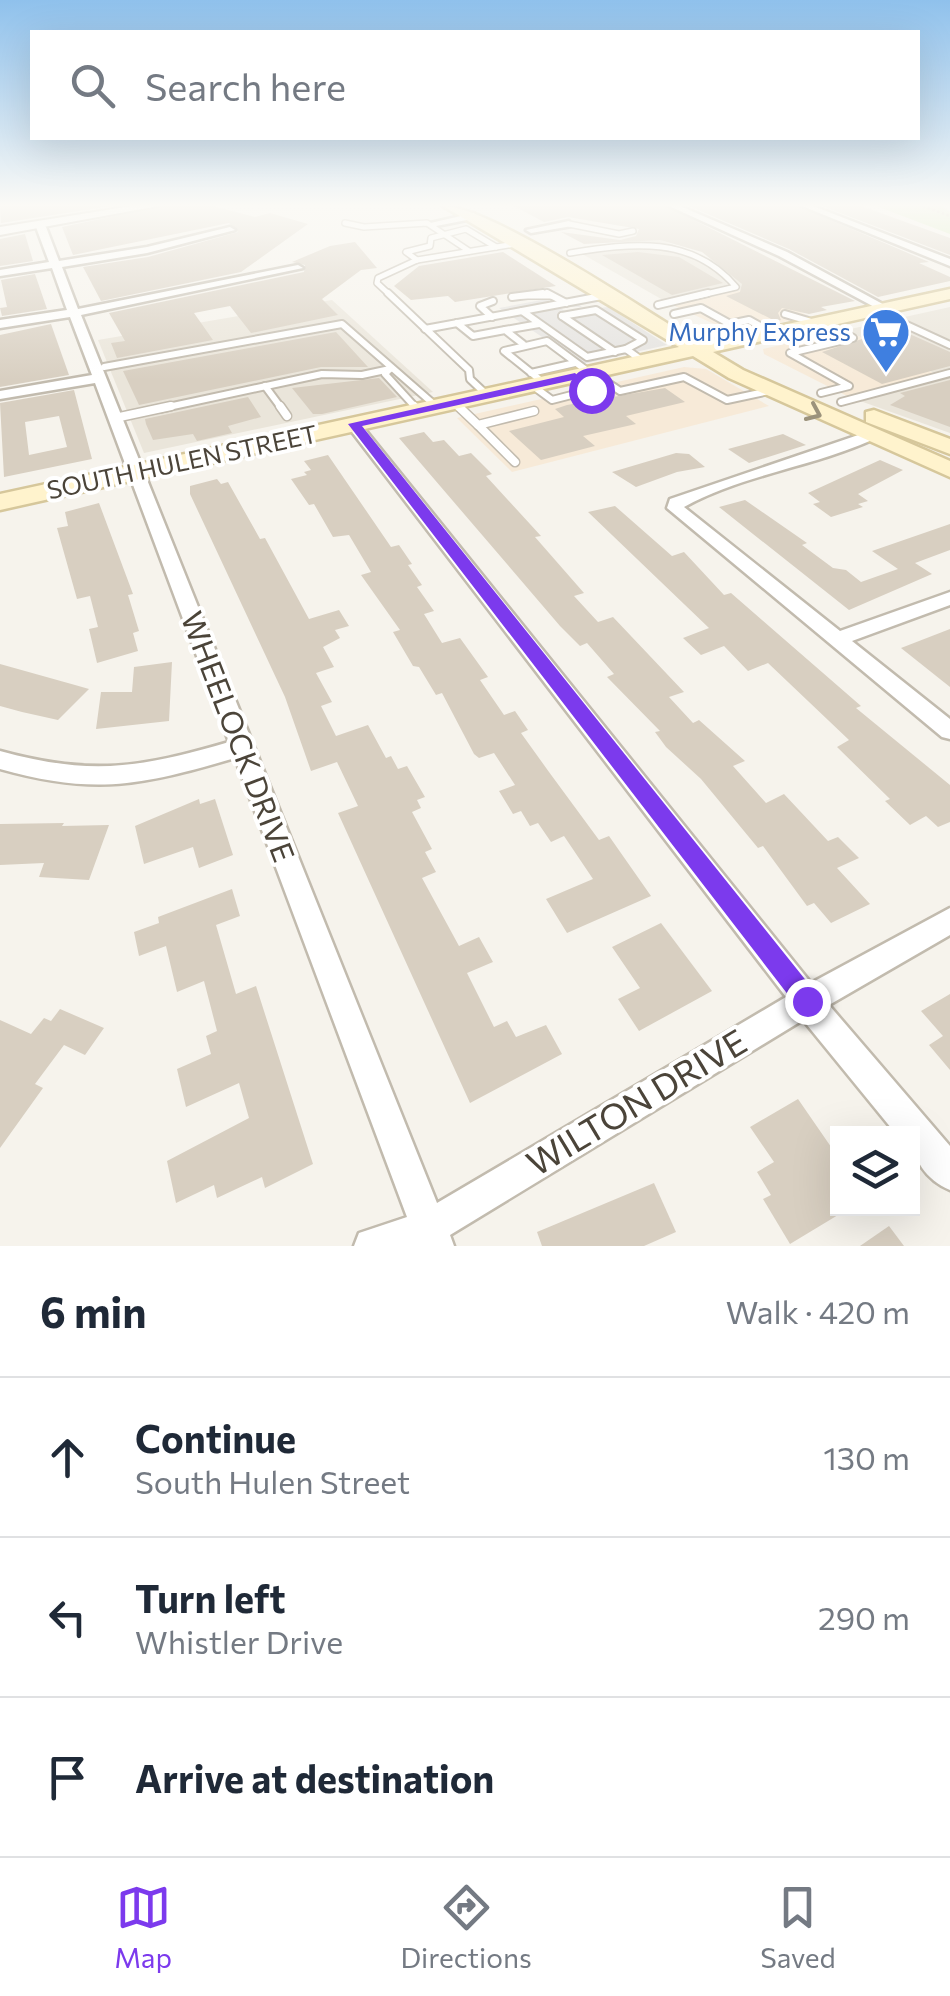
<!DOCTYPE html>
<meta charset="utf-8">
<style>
:root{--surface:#fff;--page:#f6f6f7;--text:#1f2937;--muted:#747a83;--line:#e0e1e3;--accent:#7c3aed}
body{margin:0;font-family:Commissioner,sans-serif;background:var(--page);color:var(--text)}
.controls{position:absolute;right:30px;bottom:30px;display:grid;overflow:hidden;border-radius:0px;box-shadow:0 10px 40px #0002}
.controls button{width:90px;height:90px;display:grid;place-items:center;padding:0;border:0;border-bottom:2px solid var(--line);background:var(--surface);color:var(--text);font:50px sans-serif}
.stop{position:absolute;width:30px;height:30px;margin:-22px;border:8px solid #7c3aed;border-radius:50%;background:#fff}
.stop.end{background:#7c3aed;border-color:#fff;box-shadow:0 2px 10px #0008}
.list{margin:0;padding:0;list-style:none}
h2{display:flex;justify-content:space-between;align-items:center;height:130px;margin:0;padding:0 40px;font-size:42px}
h2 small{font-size:32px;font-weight:400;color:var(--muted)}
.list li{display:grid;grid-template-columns:65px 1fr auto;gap:30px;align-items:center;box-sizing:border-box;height:160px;padding:0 40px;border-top:2px solid var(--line)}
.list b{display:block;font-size:38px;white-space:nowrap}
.list p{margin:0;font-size:32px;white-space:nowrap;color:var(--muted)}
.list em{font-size:32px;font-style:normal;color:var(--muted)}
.icon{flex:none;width:55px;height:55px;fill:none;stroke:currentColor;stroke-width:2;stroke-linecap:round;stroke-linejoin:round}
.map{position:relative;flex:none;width:950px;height:1246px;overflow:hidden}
.search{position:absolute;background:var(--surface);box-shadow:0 10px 40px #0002;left:30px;right:30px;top:30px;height:110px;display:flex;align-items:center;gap:25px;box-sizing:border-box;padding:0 35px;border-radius:0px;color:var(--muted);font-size:38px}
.sheet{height:610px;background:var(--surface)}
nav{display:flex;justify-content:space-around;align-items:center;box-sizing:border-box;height:140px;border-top:2px solid var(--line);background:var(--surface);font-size:28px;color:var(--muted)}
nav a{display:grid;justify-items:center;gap:5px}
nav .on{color:var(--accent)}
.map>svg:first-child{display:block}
</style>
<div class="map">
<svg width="950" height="1246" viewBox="0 0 950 1246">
<rect width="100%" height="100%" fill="#f6f3ec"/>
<g fill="#eae5da">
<polygon points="653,237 727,265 749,289 670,304 577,251"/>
<polygon points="332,300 433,392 144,453 98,340"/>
<polygon points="950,307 950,433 849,397 936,374 846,330"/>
</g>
<g fill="#f7ead8">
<polygon points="749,289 809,316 734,333 670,304"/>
<polygon points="846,330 937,375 849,397 764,354 763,349"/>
<polygon points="684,367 706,369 769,406 512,472 457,418"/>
</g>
<polygon fill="#d2eab5" points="876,206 942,206 950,212 950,234"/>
<polygon fill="#e5e3e0" points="547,299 552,303 571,299 582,307 559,307 566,312 608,307 667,345 582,364 499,308"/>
<g fill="#d8cfc1" fill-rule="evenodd">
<polygon points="0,206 111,206 1,223"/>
<polygon points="162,206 213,206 255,217 270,213 308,224 241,272 101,301 83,267 148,257 238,232 229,223 73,255 62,227"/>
<polygon points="514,206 666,206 855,301 821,307 827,310 809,314 782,308 778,313 781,320 775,321 726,296 740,292 742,284 702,252 660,240 584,244 561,232 620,240 636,236 639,229 568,217 544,222"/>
<polygon points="689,206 798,206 929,262 919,263 950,277 950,281 878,297 789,249"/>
<polygon points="822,206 861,206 950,238 950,255"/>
<polygon points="25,234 33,261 0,266 0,239"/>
<polygon points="355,242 377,268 361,270 322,299 338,315 251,333 230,306 194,313 213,340 117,358 111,343 125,341 109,313 304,272 305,265 292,262 330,246"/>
<polygon points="503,252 556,286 455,302 448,296 411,300 394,286 419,266"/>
<polygon points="638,252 679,257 723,283 672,295 602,255"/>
<polygon points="35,274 47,309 2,316 0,308 7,307 1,280"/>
<polygon points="51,324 69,375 0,387 0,335"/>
<polygon points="896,328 950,352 950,366 882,384 822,352"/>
<polygon points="336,332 368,367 321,367 139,405 123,371"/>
<polygon points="379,378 397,397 322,414 313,414 292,388"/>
<polygon points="950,380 950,427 890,405 905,396 900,393"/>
<polygon points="665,388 685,402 626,416 636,424 583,436 595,446 541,460 509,431 564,417 555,409 567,405"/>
<path d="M 74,390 L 92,459 L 4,477 L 0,403 ZM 59,416 L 67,447 L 29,455 L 25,422 Z"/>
<polygon points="248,397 261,417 228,426 232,433 197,441 193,434 153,440 146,424 145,419"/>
<polygon points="424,432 433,442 444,440 459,456 471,453 492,474 486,476 541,536 535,537 584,593 574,596 598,622 613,617 684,692 669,697 693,723 699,720 745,761 733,766 766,803 784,794 828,841 838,837 859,858 837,868 870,904 831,923 814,903 807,906 763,846 758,848 701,779 666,747 655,732 660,731 607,677 614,674 587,643 580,646 560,626 399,438"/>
<polygon points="783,434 806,445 749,463 728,449"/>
<polygon points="676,453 689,454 705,467 677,472 636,487 612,472"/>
<polygon points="328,455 391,547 399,545 412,564 408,565 422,585 417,587 434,611 424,614 442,643 460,638 488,677 480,680 504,715 515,711 528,730 521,733 549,772 599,840 609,836 651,896 567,933 546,899 593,879 564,836 551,842 538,823 530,826 521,811 513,814 499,791 515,785 494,753 479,758 474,754 442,693 436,695 419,667 413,666 393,632 400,630 361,575 371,572 349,535 333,537 314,504 309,505 291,479 307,475 304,472 311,470 304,461"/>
<polygon points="880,460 903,470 858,494 868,501 858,504 863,507 831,517 813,504 820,502 808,493"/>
<polygon points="217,479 221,484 228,482 260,539 265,538 309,619 339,610 349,626 335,630 340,638 323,647 334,667 316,673 332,702 321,706 336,736 368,725 386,758 391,756 398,769 407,766 425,797 417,800 421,808 412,812 432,849 425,852 436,872 422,878 459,946 479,937 493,962 467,973 494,1027 507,1021 516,1037 546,1025 562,1054 470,1103 338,813 358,806 337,762 311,771 285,697 190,494 190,486"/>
<polygon points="745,500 807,543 802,545 833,568 846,570 861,582 898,569 872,551 950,524 950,550 915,563 932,574 849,610 719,507"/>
<polygon points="99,503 133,594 128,595 139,631 133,633 138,651 97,663 89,629 98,627 90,596 77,599 57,528 68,526 65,512"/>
<polygon points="615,506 672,556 684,552 724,595 731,593 861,706 856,708 950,785 950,822 938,827 926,816 910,825 885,801 890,799 837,747 849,740 768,663 748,671 724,646 701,655 683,638 709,628 588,512"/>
<polygon points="950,629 950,687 901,648"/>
<polygon points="172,662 169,721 96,729 101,692 132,692 134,667"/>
<polygon points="0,664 75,685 89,689 58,720 22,712 0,706"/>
<polygon points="199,799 200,804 215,799 233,855 199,868 193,847 144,864 135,826"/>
<polygon points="64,823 62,826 109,825 89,880 39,877 44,863 0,865 0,824"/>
<polygon points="232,889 240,916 216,925 236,994 256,986 313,1164 265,1188 262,1177 217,1198 214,1185 176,1203 167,1161 249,1118 239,1083 186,1107 177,1069 211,1054 206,1036 217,1031 204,981 177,992 166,946 139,956 134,932 159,923 158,917"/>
<polygon points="661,923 712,991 639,1031 618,999 640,988 612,947"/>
<polygon points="950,994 950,1070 929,1045 943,1036 921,1011"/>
<polygon points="60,1009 104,1028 85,1055 64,1045 35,1084 43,1088 0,1148 0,1020 31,1034 44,1018 51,1021"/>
<polygon points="798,1099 838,1157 838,1215 790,1244 763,1199 771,1195 757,1172 774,1162 750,1127"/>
<polygon points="654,1183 676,1232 644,1246 542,1246 537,1232"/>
<polygon points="889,1226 904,1246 860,1246"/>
</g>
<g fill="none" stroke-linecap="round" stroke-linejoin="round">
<g stroke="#c2bbae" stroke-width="8">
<g id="service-far2">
<polyline points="345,223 364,227 427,223 469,251"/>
<polyline points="569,224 619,234 633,231"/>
<path d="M 570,253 C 632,243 692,235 736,287 L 697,296"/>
<polyline points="417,260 406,252 430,246 431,238 466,229 496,247"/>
<polyline points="391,296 377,283 378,278 417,260 521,243"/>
<polyline points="521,296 552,296"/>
<polyline points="602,296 607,295"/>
</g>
</g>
<g stroke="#c2bbae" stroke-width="10">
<g id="service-far1">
<polyline points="388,293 469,370 470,379 488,396"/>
<polyline points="547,293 566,303"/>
<polyline points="607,295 522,311 587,357 626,349 644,362"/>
<polyline points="512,297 543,293"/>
<polyline points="658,305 708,293"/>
<polyline points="874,310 950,345"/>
<polyline points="674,314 701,308 730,324 749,320 773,333"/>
<polyline points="785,314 815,323"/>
<polyline points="562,316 596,310 643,340 626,349"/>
<polyline points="562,316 615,352"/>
<polyline points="492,317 480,306 493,301"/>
<polyline points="821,322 853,338 790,353 849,386 821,393"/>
<polyline points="457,323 473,336 505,330 523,344"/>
<polyline points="425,329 522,311"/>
<polyline points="505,330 539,324"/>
<polyline points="104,367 342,324 437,407"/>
<polyline points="389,370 385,374 417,409"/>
<polyline points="531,373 575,363"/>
<polyline points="593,373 620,391 684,377 727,400 769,391"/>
<polyline points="544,383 504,351 547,341 590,373"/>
<polyline points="265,386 282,409"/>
<polyline points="533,386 552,400 591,390 575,377"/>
<polyline points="841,402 950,373"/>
<polyline points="455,403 461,409"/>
<polyline points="159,409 322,374 362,375 390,369"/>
</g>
</g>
<g stroke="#c2bbae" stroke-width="11">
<g id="service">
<polyline points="280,406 287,416"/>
<polyline points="414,406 419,411"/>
<polyline points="458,406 478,425 534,411"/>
<polyline points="115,418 171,406"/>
<polyline points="478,425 515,462"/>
</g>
</g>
<g stroke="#c2bbae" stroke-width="5">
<g id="minor">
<polygon points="669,206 680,206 787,252 890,308 880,310 779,256"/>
<polygon points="802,206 813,206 950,259 950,266"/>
<polygon points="474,213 477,218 431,227 426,224"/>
<polygon points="569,221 572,226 531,233 526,230"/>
<path d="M 41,224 L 46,227 L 59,261 L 147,247 L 230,227 L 235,230 L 147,253 L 62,267 L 78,309 L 298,265 L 303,268 L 81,315 L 437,1203 L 786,997 L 349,428 L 349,422 L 359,422 L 811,983 L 950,908 L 950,935 L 829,1005 L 950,1146 L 950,1190 C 926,1180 912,1159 912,1134 L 896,1134 L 803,1020 L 450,1235 L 454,1246 L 354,1246 L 359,1233 L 407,1217 L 235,758 C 143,785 95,796 0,769 L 0,751 C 91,776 140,768 229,742 L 95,383 L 0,399 L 0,391 L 92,375 L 70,317 L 0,328 L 0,320 L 67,310 L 52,268 L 0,276 L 0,270 L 49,262 L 36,227 Z"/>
<path d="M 867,432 L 872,434 L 872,440 C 812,467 741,475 684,507 L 840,631 L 950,592 L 950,605 L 852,641 L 950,719 L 950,739 L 942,737 L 667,508 L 670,499 Z"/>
</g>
</g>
<g stroke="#c2bbae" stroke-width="4">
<polygon id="tertiary" points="132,206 158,206 0,235 0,227"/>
</g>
<g stroke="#d6c79b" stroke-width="5">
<g id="secondary">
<path d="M 443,206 C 491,206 649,313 699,343 L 950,289 L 950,299 L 713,352 L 743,370 L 950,461 L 950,477 L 729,378 L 693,356 L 0,510 L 0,494 L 679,347 Z"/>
<polygon points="874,410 950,439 950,454 866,422 866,412"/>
</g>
</g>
<polyline stroke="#c4b79f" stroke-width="2.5" stroke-dasharray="2.5 2.5" stroke-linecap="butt" points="923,206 950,216"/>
<use href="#service-far2" stroke="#fff" stroke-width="5"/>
<use href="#service-far1" stroke="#fff" stroke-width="6"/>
<use href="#service" stroke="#fff" stroke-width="8"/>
<use href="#minor" fill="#fff" fill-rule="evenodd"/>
<use href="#tertiary" fill="#fff" fill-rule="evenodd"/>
<use href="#secondary" fill="#fff3cd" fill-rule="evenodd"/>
</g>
<defs><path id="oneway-chevron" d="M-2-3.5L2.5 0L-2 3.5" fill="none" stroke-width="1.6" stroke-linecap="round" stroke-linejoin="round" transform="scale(2.5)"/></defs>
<use stroke="#9c937c" href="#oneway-chevron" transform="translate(814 413) rotate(24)"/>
<linearGradient id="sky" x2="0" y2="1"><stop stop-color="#8fc1ec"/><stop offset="0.54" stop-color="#fbfaf6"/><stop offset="1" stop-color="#fbfaf6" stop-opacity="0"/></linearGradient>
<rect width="950" height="380" fill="url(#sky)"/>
<polygon fill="#7c3aed" points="575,373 595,393 587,393 573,380 362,426 816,993 819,1001 816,1009 807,1013 799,1009 348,424"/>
<defs>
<g id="supermarket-pin" transform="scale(2.5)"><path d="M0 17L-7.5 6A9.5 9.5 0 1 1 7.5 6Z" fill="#3f7fe0" stroke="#fff"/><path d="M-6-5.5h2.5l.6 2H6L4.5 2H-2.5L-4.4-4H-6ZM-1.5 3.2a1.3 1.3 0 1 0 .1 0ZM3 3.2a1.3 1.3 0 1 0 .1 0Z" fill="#fff"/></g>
</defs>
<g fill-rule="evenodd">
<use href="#supermarket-pin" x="886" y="332"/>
</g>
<g text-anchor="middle" stroke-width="8" stroke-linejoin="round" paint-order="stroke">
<g font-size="25" fill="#366cbe" stroke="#fff" text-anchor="end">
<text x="851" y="341">Murphy Express</text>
</g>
<g font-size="25" fill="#4b4439" stroke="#fff">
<text transform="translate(182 462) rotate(-12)" y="9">SOUTH HULEN STREET</text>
</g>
<g font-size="30" fill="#4b4439" stroke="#fff">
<text transform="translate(237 737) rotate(69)" y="10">WHEELOCK DRIVE</text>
</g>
<g font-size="35" fill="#4b4439" stroke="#fff">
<text transform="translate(637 1103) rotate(-31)" y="12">WILTON DRIVE</text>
</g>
</g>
</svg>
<div class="controls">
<button><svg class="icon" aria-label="layers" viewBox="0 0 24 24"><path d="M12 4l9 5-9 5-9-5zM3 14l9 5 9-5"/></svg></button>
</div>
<div class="stop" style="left:591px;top:390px"></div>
<div class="stop end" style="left:807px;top:1001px"></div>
<div class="search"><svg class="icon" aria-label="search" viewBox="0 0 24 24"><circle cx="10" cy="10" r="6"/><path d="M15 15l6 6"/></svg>Search here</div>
</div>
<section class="sheet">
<h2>6 min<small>Walk · 420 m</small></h2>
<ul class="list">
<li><svg class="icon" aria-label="ahead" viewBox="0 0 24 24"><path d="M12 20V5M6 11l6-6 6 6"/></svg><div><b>Continue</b><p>South Hulen Street</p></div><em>130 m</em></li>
<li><svg class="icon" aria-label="left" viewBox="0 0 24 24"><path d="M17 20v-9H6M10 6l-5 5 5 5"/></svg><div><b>Turn left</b><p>Whistler Drive</p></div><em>290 m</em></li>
<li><svg class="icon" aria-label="arrive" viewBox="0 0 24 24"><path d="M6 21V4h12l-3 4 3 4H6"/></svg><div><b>Arrive at destination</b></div></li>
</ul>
</section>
<nav>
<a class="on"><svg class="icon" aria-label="map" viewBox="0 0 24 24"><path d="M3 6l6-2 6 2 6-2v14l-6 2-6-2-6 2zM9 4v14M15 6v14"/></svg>Map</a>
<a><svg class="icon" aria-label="directions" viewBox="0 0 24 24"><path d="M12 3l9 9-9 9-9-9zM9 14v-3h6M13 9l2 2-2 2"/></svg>Directions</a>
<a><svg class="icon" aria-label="saved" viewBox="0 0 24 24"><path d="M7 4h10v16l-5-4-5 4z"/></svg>Saved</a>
</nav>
